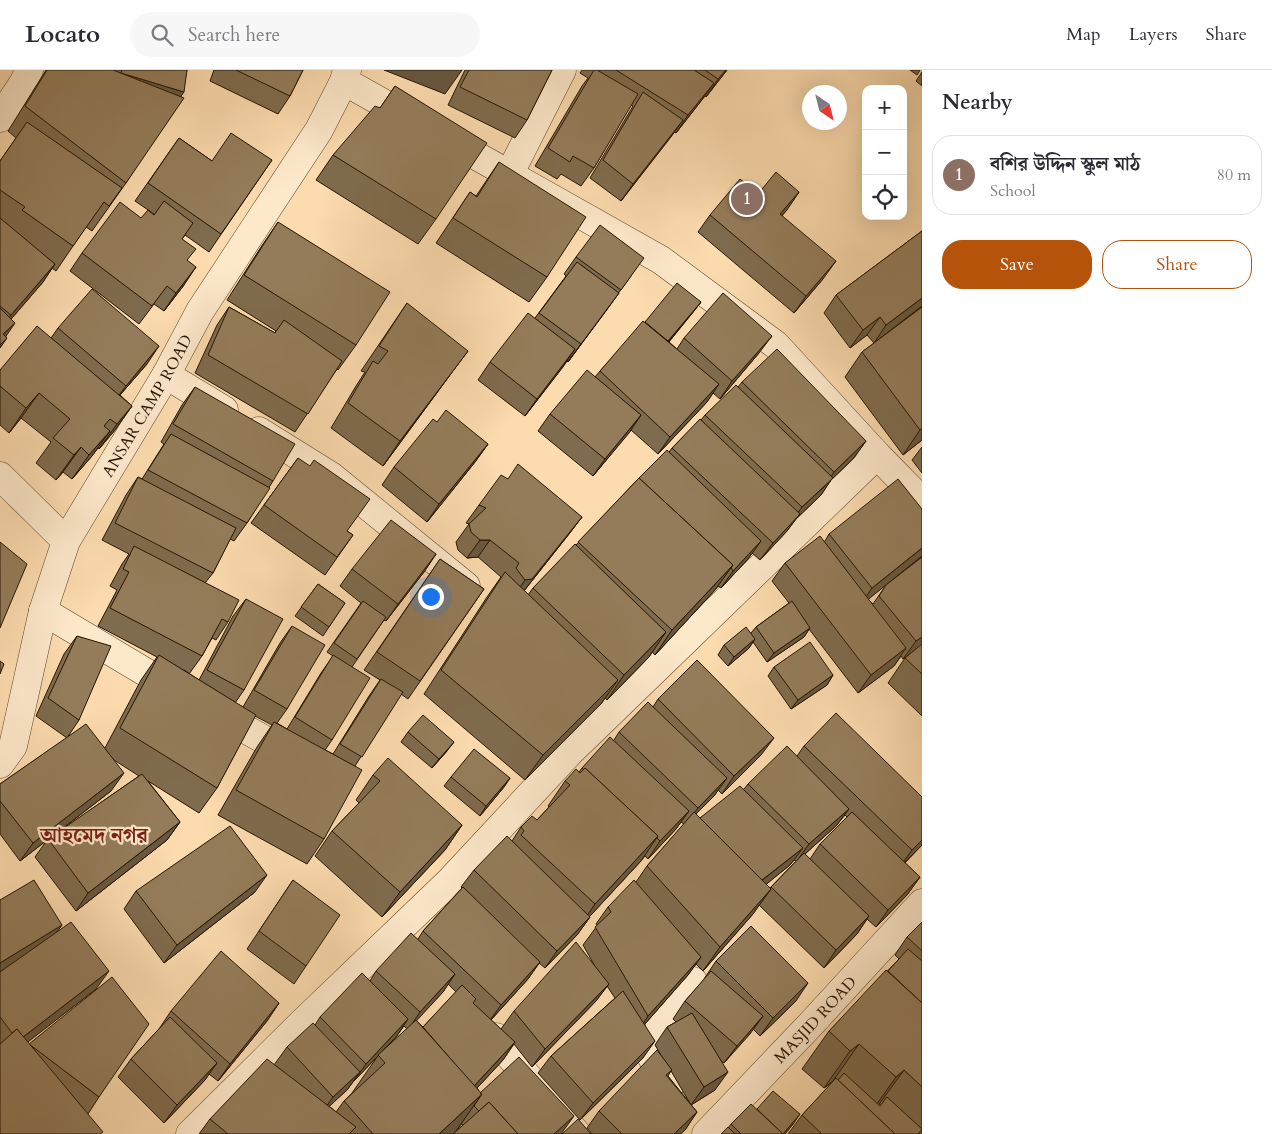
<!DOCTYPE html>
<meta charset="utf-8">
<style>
:root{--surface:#fff;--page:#f7f7f7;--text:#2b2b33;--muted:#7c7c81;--line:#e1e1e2;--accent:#b45309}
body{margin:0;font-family:Cardo,"Noto Serif Bengali",serif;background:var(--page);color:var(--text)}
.controls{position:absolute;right:15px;top:15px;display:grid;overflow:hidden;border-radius:10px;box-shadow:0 5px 20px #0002}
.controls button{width:45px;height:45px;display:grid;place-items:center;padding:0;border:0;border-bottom:1px solid var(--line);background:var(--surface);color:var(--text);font:25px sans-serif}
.compass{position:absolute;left:802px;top:15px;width:45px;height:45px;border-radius:50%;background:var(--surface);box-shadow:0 5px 20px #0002;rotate:145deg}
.you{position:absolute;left:430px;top:526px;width:18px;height:18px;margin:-12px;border:4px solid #fff;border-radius:50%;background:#1a73e8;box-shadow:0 0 0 8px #1a73e833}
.badge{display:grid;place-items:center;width:32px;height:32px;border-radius:50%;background:var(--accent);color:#fff;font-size:16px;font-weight:700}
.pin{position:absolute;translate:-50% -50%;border:2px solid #fff;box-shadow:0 1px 5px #0006}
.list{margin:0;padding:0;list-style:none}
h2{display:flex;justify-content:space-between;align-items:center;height:65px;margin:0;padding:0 20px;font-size:21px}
h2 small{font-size:16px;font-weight:400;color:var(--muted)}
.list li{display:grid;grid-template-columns:32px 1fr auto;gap:15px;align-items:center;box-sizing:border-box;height:80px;margin:0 10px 10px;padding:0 10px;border:1px solid var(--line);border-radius:20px}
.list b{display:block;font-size:19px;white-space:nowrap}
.list p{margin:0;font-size:16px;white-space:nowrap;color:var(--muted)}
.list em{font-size:16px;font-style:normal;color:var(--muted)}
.actions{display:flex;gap:10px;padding:15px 20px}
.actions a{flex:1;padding:11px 0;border:1px solid var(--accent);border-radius:20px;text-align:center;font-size:18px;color:var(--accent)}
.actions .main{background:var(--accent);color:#fff}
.icon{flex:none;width:28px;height:28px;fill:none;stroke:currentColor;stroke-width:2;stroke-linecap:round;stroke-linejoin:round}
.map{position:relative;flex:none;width:922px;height:1064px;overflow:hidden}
header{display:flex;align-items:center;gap:30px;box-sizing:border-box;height:70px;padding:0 25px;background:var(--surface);border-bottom:1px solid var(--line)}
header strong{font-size:24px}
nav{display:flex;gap:28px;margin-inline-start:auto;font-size:18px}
.search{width:350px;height:45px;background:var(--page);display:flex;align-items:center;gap:12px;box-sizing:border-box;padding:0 18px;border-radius:28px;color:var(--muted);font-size:19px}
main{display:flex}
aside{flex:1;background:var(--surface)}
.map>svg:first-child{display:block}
</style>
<header>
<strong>Locato</strong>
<div class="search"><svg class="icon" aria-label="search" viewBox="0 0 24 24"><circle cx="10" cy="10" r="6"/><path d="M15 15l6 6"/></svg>Search here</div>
<nav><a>Map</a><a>Layers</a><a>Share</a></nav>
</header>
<main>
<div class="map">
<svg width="922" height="1064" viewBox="0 0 922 1064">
<rect width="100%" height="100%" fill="#fcdbae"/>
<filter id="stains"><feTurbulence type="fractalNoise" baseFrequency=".004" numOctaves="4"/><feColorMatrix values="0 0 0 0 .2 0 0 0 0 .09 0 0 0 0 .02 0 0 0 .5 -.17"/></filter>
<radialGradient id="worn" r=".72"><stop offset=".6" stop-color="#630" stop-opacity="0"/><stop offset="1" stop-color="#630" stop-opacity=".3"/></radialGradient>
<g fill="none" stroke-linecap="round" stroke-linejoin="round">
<g stroke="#5a462c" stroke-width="29">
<g id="minor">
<polyline points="344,11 661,190 776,275 877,385 922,431"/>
<polyline points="0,48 24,12 29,0"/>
<polyline points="509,105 562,0"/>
<polyline points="166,305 224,340"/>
<polyline points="259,361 331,406 466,516"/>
<polyline points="0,406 66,471"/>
<polyline points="43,541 177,621"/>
<polyline points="215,642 295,687"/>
<path id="s1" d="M 0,694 L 13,676 L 43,541 L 66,471 L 166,305 L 200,241 L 319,60 L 344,11 L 347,0"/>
<polyline points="496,967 509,985 577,1064"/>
<polyline points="669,1018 642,970 693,911"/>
<polyline points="190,1064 301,954 450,811 570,682 877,385"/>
<path id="s2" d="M 706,1064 L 811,954 L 922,833"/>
</g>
</g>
<use href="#minor" stroke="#fde8ca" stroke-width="28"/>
</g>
<g fill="#7f6b4d" stroke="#241500" fill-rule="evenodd">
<polygon points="46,0 114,0 115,1 115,0 187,0 181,27 126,113 92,161 86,157 56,201 52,198 43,212 11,249 6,266 0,278 0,91 16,68 8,61"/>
<polygon points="214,0 303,0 290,26 278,44 210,11"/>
<polygon points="465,0 552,0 527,50 515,68 448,35"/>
<polygon points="582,0 727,0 706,27 705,26 676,63 674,62 621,131 590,108 633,36 631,35 594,98 581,116 561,104 557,109 535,96 582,16 588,8 580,3"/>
<polygon points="910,0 920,0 917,5"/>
<polygon points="922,2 922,16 916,11"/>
<polygon points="395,16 436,149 418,174 316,110 333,85 380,38"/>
<polygon points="179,68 212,91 272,90 209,182 185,165 182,169 187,191 184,215 164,241 154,234 139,254 70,201 82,183 141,148 154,144 135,131"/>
<polygon points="499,92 547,207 529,232 436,173 470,122 476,126"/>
<polygon points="799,122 782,146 823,209 794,243 698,162 710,145 758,124"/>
<polygon points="278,152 356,275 338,300 337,299 295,362 195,303 217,255 229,237 275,263 276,261 227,230 261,177"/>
<polygon points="922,161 922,236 874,273 867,265 850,278 824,243 836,225"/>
<polygon points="576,187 631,206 568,292 567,291 525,346 478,310 490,292 535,248 566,206 564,204"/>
<polygon points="701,232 694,241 669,272 677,279 684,268 759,283 720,329 713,323 707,332 658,384 631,360 593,406 538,361 550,344 595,307 600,301 645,252"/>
<polygon points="407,233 450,305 383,396 331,358 356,316 365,302 361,301"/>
<polygon points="922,237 922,370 903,385 845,307 862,282"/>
<polygon points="58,258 147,294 120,325 132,336 115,360 99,379 98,378 92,386 72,409 63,402 56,410 36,393 51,372 21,348 9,363 0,355 0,300 51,268"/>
<polygon points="742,312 866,371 853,389 831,410 821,425 796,449 787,461 760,490 752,483 748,489 721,518 718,516 715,520 655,585 652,582 649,587 607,630 605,628 601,634 525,710 424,624 487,527 501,507 478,487 467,488 458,480 456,472 469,454 466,453 479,435 582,447 569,464 524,521 528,525 533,518 576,475 639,408 669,382 672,378 701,350 705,345 738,317"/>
<path d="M 195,317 L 273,411 L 247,453 L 234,471 L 230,469 L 213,503 L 205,513 L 228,552 L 216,570 L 212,568 L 202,586 L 189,604 L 184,600 L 199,610 L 233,546 L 246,529 L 244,620 L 235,633 L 243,637 L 280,573 L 292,556 L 287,639 L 277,653 L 287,659 L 321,603 L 333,586 L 327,582 L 361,533 L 340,516 L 352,499 L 436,484 L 424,502 L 386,551 L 384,550 L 352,597 L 332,670 L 325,680 L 333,684 L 369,626 L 380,610 L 364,600 L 440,489 L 484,519 L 408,629 L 401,624 L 355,696 L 324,769 L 307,794 L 218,745 L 257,677 L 272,655 L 255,646 L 217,718 L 199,743 L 148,711 L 180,752 L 167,770 L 76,841 L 35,787 L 47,770 L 20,791 L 0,764 L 0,714 L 67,668 L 36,646 L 64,584 L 77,566 L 79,650 L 67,668 L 105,678 L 141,610 L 157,587 L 98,556 L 117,520 L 110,516 L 122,494 L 129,484 L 102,470 L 126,425 L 138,407 L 142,409 L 164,374 L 161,372 L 182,335 ZM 114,690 L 139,706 L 53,766 L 111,721 Z"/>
<polygon points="437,352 488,374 475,392 427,452 382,415 394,397"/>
<polygon points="922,377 922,403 912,390"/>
<polygon points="298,388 347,461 353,465 325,505 251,453"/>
<polygon points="922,439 922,486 868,529 873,534 886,515 922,487 922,646 888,613 905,588 903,589 901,586 894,596 858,623 809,559 804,567 767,592 753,572 749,578 728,596 718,585 724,575 751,563 756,557 789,533 772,511 785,493 825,471 829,464"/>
<polygon points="318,514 345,533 323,566 295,546"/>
<polygon points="774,597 833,605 827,615 791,639 768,606"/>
<path d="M 658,629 L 761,685 L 722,724 L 718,720 L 714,726 L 696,744 L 700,748 L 744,719 L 748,714 L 797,686 L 804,676 L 922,727 L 922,775 L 905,793 L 920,807 L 907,825 L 876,857 L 867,849 L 857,864 L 824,898 L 759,835 L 753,844 L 703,901 L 696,894 L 688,905 L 645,954 L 643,988 L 580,1050 L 538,1003 L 551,986 L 615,928 L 607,916 L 596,931 L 532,997 L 514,974 L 503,990 L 477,1018 L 480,1023 L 561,1064 L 199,1064 L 210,1049 L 274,995 L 287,977 L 315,955 L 320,947 L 370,911 L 376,901 L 418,869 L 423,861 L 462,818 L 461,817 L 474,800 L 512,771 L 521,757 L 537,750 L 549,737 L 548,736 L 565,711 L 579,702 L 582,698 L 614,670 L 619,662 L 653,637 ZM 845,745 L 847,747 L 820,774 L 810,789 L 805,784 L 836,756 ZM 681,752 L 684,754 L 647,796 L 636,812 L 608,837 L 596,854 L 597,856 L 583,875 L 596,898 L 514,941 L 501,959 L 505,963 L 491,950 L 528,909 L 539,893 L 545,898 L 577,865 L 590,847 L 589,847 L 641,791 L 645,786 L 648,789 L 676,759 ZM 794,790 L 796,791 L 770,818 L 766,814 L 790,795 ZM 448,914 L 456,922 L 423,957 L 416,950 L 443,922 ZM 404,956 L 407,959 L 382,981 L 396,967 ZM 377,987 L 352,1023 L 344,1031 L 336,1042 L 329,1036 L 347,1020 L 353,1012 ZM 461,1054 L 463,1055 L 456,1061 Z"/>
<polygon points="408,662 447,681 432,698 401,672"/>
<polygon points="373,705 462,755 445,780 382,847 315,786 332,761 359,733 356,730"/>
<polygon points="451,707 510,708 504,717 480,746 444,716"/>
<polygon points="293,810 306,896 294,914 247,879"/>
<polygon points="136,821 255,822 164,893 124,839"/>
<polygon points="0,830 62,855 56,863 96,919 27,972 99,1027 88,1044 0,1064"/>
<polygon points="922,852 922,1064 788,1064 802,1045 833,1012 824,1018 802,999 829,961 899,889 895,885 907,867"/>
<polygon points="716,891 796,931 760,966 753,959 724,993 720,990 715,1020 691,1035 671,1001 668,1006 697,1042 685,1060 681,1064 592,1064 587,1058 599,1041 665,992 655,975 667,957 676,952 673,949 685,931 704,910 704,909"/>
<polygon points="279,933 267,951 218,1011 209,1004 205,1010 164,1053 118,1007 131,989 159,959 171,941"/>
<polygon points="757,1039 794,1053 785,1064 721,1064 728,1058 731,1054"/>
</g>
<g fill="#68573f" stroke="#241500">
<polygon points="384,0 462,0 445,24"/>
<polygon points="726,0 727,0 706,27 718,9"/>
<polygon points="121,3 184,22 171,40"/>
<polygon points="714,13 701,31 676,63 688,45"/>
<polygon points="683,50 671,67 621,131 633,114"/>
<polygon points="799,122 787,140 768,162 780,144"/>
<polygon points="836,191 823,209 794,243 806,226"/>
<polygon points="55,194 43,212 0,262 11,245"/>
<polygon points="196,197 184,215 164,241 176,223"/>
<polygon points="619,223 606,241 568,292 581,274"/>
<polygon points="922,228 922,236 874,273 886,255"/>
<polygon points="701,232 694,241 660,282 667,273"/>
<polygon points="880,247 867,265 850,278 863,260"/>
<polygon points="15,253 0,275 3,264"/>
<polygon points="772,266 759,283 720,329 732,311"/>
<polygon points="7,268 0,278 0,275"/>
<polygon points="159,276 147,294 113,333 126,316"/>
<polygon points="575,279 563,297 525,346 537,329"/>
<polygon points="468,281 450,305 383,396 400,371"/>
<polygon points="719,314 707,332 658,384 670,367"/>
<polygon points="39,323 21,348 9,363 26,338"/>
<polygon points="132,336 115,360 99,379 117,354"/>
<polygon points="641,345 629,363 593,406 605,389"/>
<polygon points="922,358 922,370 903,385 920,360"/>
<polygon points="110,361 92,386 72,409 89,385"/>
<polygon points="866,371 853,389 831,410 821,425 796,449 787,461 760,490 773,473 791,452 802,437 825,416 834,402"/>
<polygon points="488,374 475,392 427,452 439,434"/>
<polygon points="81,377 63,402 56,410 74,385"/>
<polygon points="582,447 569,464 519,527 513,527 525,510"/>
<polygon points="480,470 490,470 478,487 467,488"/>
<polygon points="761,471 748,489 721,518 733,501"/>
<polygon points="922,478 922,486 860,536 872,518"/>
<polygon points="436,484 424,502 386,551 398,534"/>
<polygon points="733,495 715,520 655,585 672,560"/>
<polygon points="810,558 804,567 767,592 774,583"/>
<polygon points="666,562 649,587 607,630 624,605"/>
<polygon points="922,567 922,575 903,589 916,571"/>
<polygon points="755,569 749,578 728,596 734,587"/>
<polygon points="906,578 894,596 858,623 871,605"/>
<polygon points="833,605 827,615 791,639 798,630"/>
<polygon points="618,610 601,634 525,710 543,685"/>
<polygon points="774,668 761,685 722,724 734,706"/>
<polygon points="454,672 447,681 432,698 439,689"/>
<polygon points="124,703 111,721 20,791 33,773"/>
<polygon points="510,708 504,717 480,746 486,736"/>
<polygon points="727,708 714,726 685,755 698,738"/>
<polygon points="849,739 836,756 796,792 809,774"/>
<polygon points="689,741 676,759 648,789 660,771"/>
<polygon points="180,752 167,770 76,841 88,823"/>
<polygon points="462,755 445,780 382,847 400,822"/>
<polygon points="658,766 641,791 578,859 595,834"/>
<polygon points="922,770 922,775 899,798 912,780"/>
<polygon points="803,778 790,795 747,830 760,812"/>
<polygon points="267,805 255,822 164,893 177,875"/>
<polygon points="920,807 907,825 876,857 888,840"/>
<polygon points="771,819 753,844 703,901 720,877"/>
<polygon points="869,846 857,864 824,898 836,880"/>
<polygon points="590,847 577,865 545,898 557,881"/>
<polygon points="62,855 49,873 0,903 0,893"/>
<polygon points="701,887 688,905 636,964 648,946"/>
<polygon points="540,892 528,909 488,953 501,935"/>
<polygon points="109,901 96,919 6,989 18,971"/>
<polygon points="455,904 443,922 408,960 420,942"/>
<polygon points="808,913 796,931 760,966 773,948"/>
<polygon points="609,914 596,931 532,997 545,979"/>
<polygon points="279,933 267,951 218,1011 230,994"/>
<polygon points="763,946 750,964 724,993 737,976"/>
<polygon points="408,949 396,967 353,1012 366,994"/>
<polygon points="655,971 643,988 580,1050 593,1033"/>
<polygon points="515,972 503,990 454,1043 466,1025"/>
<polygon points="859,974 833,1011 824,1018 850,981"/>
<polygon points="217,993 205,1010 164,1053 177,1035"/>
<polygon points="904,1000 877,1037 869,1045 896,1007"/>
<polygon points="360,1002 347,1020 321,1044 333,1027"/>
<polygon points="728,1002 715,1020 691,1035 704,1017"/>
<polygon points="482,1024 454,1064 439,1064"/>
<polygon points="697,1042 685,1060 681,1064 674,1064"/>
<polygon points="800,1044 794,1053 785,1064 783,1064"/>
<polygon points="574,1046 561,1064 554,1064"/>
</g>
<g fill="#947c5a" stroke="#241500">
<polygon points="47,0 113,0 184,28 126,113 25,36"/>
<polygon points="122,0 187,0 184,22 121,3"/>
<polygon points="236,0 303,0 290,26"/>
<polygon points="469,0 552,0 527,50 460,17"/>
<polygon points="594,0 597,0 638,24 594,98 573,86 570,92 548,78"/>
<polygon points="616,0 694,0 714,13 688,45"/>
<polygon points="705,0 726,0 718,9"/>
<polygon points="395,16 487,73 436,149 333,85 375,36 380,38"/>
<polygon points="643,22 683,50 633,114 603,90"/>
<polygon points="27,52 122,118 109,136 104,132 73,176 22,140 25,137 0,120 0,91"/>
<polygon points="231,63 272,90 221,164 148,113 179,68 212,91"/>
<polygon points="499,92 586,147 547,207 453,148 470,122 477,127"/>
<polygon points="776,102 799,122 780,144 836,191 806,226 710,145 740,109 758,124"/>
<polygon points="164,131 193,153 182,169 196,179 187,190 196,197 176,223 167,216 152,236 82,183 120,132 141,148 148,140 154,145"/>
<polygon points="0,148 55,194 11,245 0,236"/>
<polygon points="278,152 390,222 356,275 244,205"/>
<polygon points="600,155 644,188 621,220 576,187"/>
<polygon points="922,161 922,228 886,255 880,247 863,260 836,225"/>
<polygon points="577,192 619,223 581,274 539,243"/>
<polygon points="677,213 701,232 668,271 645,252"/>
<polygon points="92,219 159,276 126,316 58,258"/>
<polygon points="723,223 772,266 732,311 684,268"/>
<polygon points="407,233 468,281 400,371 348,333 373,291 378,294 388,281 379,276"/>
<polygon points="229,237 275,263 284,250 342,291 308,344 208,285"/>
<polygon points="922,237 922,358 920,360 862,282"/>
<polygon points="0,238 15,253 3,264 7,268 0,275"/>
<polygon points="528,243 575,279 537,329 490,292"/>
<polygon points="643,251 719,314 670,367 600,301"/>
<polygon points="37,256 132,336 117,354 110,349 104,356 110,361 89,385 81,377 74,385 53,368 70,349 39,323 26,338 0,316 0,300"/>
<polygon points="777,279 866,371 834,402 742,312"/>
<polygon points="587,300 641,345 605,389 550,344"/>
<polygon points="736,315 833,408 802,437 705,345"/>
<polygon points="195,317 295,374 273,411 173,354"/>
<polygon points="446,340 488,374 439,434 394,397 433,349 437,352"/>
<polygon points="700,349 800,444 773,473 672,378"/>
<polygon points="171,364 270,418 247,453 148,400"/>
<polygon points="667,380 761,471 733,501 731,498 733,495 639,408"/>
<polygon points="298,388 310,396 314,390 370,429 347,461 353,465 337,487 264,435"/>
<polygon points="518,394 582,447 532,509 525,510 521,505 516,498 519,493 490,470 480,470 471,462 469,454 486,438 479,435 501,405 508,409"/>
<polygon points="138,407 236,458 213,503 115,453"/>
<polygon points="639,408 733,495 672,560 578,472"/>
<polygon points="898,409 922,439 922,478 872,518 829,464"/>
<polygon points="391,450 436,484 398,534 352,499"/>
<polygon points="820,466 906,578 871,605 785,493"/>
<polygon points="0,472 27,494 0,558"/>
<polygon points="575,474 666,562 624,605 533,518"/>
<polygon points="134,476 239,530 228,552 222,549 202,586 110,538 129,502 123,499"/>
<polygon points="922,487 922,567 916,571 879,526 886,515"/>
<polygon points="440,489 484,519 420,611 377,582"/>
<polygon points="505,502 618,610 543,685 441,600"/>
<polygon points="318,514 345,533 329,557 301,537"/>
<polygon points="246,529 283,549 244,620 207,600"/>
<polygon points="363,531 386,547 357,589 334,573"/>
<polygon points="792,531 810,558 774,583 756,557"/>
<polygon points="292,556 325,575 287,639 254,620"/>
<polygon points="746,557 755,569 734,587 724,575"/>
<polygon points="77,566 111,576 79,650 48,628"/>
<polygon points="810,572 833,605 798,630 774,597"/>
<polygon points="922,574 922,604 905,588"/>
<polygon points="159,585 256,645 217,718 120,658"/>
<polygon points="333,585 370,608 332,670 295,647"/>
<polygon points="697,590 774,668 734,706 658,629"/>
<polygon points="0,591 4,594 0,604"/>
<polygon points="381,609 403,622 362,687 340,674"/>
<polygon points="648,632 727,708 698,738 619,662"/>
<polygon points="836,643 922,727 922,770 912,780 804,676"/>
<polygon points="423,645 454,672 439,689 408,662"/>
<polygon points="274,652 362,700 324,769 236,720"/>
<polygon points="86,654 124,703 33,773 0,731 0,714"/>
<polygon points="610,667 689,741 660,771 657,768 658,766 585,698 584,700 582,698"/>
<polygon points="787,676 849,739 809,774 748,714"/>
<polygon points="474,679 510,708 486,736 451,707"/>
<polygon points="388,688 462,755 400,822 332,761 380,711 373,705"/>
<polygon points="585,698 658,766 595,834 521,765 524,761 521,757 532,746 537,750 570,715 565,711 576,699 580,703"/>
<polygon points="142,704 180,752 88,823 48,769"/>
<polygon points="740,716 803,778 762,810 700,748"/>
<polygon points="694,742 771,819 720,877 647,796"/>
<polygon points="852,742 920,807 888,840 820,774"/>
<polygon points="230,756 267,805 177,875 136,821"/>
<polygon points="507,766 590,847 557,881 474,800"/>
<polygon points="804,783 869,846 836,880 771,817"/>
<polygon points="34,810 62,855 0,893 0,830"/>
<polygon points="293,810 340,845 306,896 259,861"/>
<polygon points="634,810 701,887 648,946 595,857 611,842 608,837"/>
<polygon points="463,817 540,892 501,935 423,861"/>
<polygon points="71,852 109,901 23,967 17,959 12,963 0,947 0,902"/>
<polygon points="922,852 922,881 907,867"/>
<polygon points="751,856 808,913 773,948 716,891"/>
<polygon points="411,863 455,904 420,942 376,901"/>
<polygon points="576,872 609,914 545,979 514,941"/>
<polygon points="908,879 922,891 922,933 888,901"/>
<polygon points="221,881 279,933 230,994 171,941"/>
<polygon points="886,900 922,933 922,1017 904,1000 896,1007 859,974 850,981 829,961"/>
<polygon points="711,901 763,946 737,976 685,931"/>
<polygon points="362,903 408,949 366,994 320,947"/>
<polygon points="112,907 149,954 99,1027 29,974"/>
<polygon points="462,915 476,929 473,933 515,972 474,1016 423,957"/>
<polygon points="623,921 655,971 593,1033 551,986"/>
<polygon points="692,943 728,1002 704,1017 667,957"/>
<polygon points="170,947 217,993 177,1035 131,989"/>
<polygon points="416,950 482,1024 439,1064 373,1064 344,1031 385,993 378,985"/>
<polygon points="313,953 360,1002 333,1027 287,977"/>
<polygon points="17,959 103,1062 100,1064 0,1064 0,974"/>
<polygon points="657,980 672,1000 666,1005 697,1042 674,1064 622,1064 599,1041"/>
<polygon points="519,987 574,1046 554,1064 518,1064 489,1032 479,1041 474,1036 482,1024 480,1023"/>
<polygon points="267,989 356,1057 349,1064 228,1064 210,1049"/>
<polygon points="844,1003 880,1036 887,1027 922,1059 918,1064 895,1064 838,1010"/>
<polygon points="836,1008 895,1064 820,1064 821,1063 802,1045"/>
<polygon points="773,1021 800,1044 783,1064 757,1039"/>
<polygon points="489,1032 518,1064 453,1064"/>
<polygon points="751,1034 783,1064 741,1064 731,1054"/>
<polygon points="578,1049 591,1064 562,1064"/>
<polygon points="728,1057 735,1064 721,1064"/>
</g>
<g text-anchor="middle" stroke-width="4.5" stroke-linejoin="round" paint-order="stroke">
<g font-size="16" fill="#241500" stroke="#fde8ca">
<text dy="6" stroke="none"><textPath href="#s1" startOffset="392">ANSAR CAMP ROAD</textPath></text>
<text dy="6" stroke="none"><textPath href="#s2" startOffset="158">MASJID ROAD</textPath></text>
</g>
<g font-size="21" font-weight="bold" fill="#7a1f14" stroke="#fde8ca">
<text x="94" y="772">আহমেদ নগর</text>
</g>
</g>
<rect width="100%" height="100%" filter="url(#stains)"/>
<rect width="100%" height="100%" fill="url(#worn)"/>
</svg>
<div class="controls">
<button>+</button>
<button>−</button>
<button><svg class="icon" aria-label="locate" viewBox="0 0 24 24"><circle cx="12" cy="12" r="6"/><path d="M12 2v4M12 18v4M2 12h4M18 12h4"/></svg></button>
</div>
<svg class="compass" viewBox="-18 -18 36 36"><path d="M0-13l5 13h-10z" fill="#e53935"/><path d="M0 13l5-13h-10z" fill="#7c7c81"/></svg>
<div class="you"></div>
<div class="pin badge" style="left:747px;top:129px;background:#8d6e63">1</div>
</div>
<aside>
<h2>Nearby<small></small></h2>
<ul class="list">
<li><span class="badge" style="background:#8d6e63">1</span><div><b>বশির উদ্দিন স্কুল মাঠ</b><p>School</p></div><em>80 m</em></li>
</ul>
<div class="actions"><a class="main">Save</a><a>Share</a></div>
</aside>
</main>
